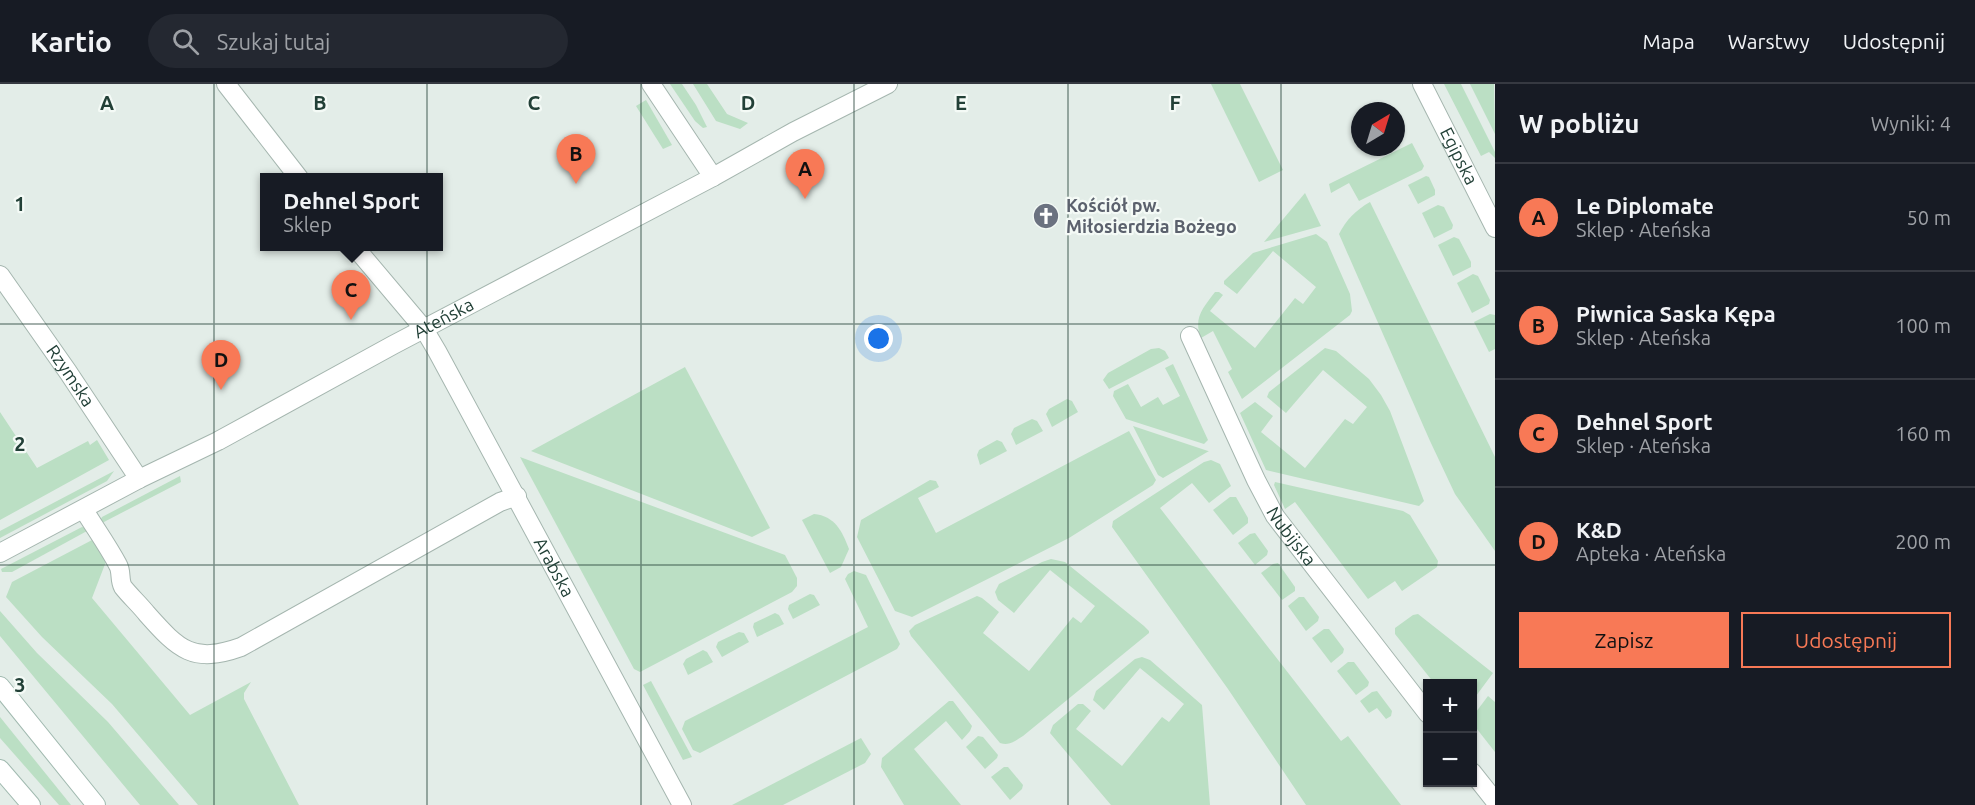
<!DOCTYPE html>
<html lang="pl">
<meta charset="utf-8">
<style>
:root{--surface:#171b24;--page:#242831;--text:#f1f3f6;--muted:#9ea1a6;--line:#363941;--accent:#f87956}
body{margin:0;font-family:Ubuntu,sans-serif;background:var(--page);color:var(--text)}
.controls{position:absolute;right:18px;bottom:18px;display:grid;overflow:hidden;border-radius:0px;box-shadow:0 2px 4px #0004}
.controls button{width:54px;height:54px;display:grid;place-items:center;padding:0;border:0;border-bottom:2px solid var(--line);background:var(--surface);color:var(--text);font:30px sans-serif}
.compass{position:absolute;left:1351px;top:18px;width:54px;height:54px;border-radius:50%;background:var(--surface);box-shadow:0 2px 4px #0004;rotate:38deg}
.you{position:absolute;left:879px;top:255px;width:21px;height:21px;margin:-15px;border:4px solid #fff;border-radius:50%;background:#1a73e8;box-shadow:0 0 0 9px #1a73e833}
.badge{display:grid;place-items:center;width:39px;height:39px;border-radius:50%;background:var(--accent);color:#111;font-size:20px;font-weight:700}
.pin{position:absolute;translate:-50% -50px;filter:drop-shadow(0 2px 3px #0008)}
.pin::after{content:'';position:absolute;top:32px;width:21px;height:18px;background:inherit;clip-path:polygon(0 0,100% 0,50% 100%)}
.popup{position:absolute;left:260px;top:89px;width:183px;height:78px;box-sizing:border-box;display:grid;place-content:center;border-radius:0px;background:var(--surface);filter:drop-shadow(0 2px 4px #0005);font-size:20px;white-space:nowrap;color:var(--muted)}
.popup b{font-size:22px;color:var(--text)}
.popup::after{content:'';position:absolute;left:50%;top:100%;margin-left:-12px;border:12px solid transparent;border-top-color:var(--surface)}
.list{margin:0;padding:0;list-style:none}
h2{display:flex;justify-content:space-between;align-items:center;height:78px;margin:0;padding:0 24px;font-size:26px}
h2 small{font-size:20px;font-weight:400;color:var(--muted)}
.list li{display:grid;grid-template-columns:39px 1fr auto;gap:18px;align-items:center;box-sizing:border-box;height:108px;padding:0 24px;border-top:2px solid var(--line)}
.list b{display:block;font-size:22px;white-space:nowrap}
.list p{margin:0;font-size:20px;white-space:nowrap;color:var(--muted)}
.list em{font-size:20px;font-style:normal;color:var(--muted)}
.actions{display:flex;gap:12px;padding:18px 24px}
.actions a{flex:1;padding:14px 0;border:2px solid var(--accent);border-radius:0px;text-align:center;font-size:21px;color:var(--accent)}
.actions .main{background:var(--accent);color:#111}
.icon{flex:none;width:33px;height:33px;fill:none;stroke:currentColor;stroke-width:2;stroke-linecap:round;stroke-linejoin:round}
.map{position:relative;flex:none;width:1495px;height:721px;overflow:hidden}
header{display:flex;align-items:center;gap:36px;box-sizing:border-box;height:84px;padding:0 30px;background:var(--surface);border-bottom:2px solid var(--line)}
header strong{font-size:28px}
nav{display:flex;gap:33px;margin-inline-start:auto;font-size:21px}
.search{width:420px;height:54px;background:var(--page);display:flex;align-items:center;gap:15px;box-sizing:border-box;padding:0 21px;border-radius:33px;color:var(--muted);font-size:22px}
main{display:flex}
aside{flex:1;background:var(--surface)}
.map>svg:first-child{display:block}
</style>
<header>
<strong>Kartio</strong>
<div class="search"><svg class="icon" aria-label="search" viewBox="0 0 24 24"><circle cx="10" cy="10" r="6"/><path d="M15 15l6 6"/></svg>Szukaj tutaj</div>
<nav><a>Mapa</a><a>Warstwy</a><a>Udostępnij</a></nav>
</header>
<main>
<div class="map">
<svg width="1495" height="721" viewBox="0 0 1495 721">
<rect width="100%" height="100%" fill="#e3ede8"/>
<g fill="#bbdfc4">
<polygon points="670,0 682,0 696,21 707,43 703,44 695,37"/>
<polygon points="693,0 707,0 727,30 748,39 740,45 716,37"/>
<polygon points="1211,0 1240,0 1283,86 1259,98"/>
<polygon points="1444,0 1461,0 1495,68 1495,74 1489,68 1481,72"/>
<polygon points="1470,0 1494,0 1495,50"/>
<polygon points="646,16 672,61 663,65 636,22"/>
<polygon points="1412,59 1424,82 1422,86 1359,117 1349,99 1331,109 1329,100"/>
<polygon points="1426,92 1429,93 1435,106 1435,111 1418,120 1408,101"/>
<polygon points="1305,109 1321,142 1264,158"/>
<path d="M 1370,118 L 1495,373 L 1495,467 L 1455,410 L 1430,357 L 1339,150 C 1346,136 1356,126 1370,118 Z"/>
<polygon points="1438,121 1444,123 1453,141 1452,145 1434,154 1422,129"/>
<path d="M 1316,150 L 1327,158 L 1350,210 L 1352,227 L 1350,231 L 1242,315 L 1228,288 L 1232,285 L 1213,247 L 1201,254 C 1193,234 1203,224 1215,208 L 1219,208 L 1223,211 L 1210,227 L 1255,264 L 1295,214 L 1303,220 L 1316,203 L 1273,167 L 1237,210 L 1224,200 L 1224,197 L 1253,169 Z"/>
<polygon points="1454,153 1459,155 1471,178 1471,183 1453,192 1438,161"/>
<polygon points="1473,190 1478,192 1490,216 1489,220 1472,229 1457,199"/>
<polygon points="1490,230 1495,231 1495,265 1489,268 1474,238"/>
<polygon points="1159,264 1165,267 1169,274 1109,305 1103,296 1108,289 1151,265"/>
<polygon points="1325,264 1336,267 1369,295 1381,311 1390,327 1424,417 1419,422 1266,386 1240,329 1255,318 1273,332 1261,348 1305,384 1345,335 1353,340 1367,323 1323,286 1286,329 1267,313 1269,308"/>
<polygon points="1173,280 1208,356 1204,360 1126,335 1113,312 1114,307 1128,300 1141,323 1158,313 1163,321 1180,312 1165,284"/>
<polygon points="685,283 770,444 752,453 531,367"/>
<polygon points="1067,315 1072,317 1078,328 1052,343 1046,330 1049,325"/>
<polygon points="0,328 37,384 88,357 90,361 97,356 109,376 0,436"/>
<polygon points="1032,335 1037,337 1043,347 1016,361 1011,350 1014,344"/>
<polygon points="1133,342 1208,367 1209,367 1163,394 1158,391"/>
<polygon points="1129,347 1156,396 1153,401 1069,454 912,533 895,527 857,453 861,436 930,396 936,397 939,403 918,414 936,449"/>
<polygon points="997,356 1002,358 1007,367 980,381 977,371 979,366"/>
<polygon points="520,373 785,471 797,494 797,502 792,508 640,588 634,585"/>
<polygon points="1211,376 1220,380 1231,402 1209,419 1192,399 1160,424 1341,657 1348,652 1401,721 1306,721 1228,605 1112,443 1113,437 1204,378"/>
<polygon points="114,387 107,397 0,454 0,447"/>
<polygon points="180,392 181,398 102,439 100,437 102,433"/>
<polygon points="1275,398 1403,427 1410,431 1438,477 1437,483 1402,507 1395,497 1368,515 1295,418 1285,425 1274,401"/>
<polygon points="1230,413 1236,413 1248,434 1248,439 1233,451 1213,426"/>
<path d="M 814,430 C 835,432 842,447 849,465 L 841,483 L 830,489 L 802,436 Z"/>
<polygon points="82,443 86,444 87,447 12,488 2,488 1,485"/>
<polygon points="1255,449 1268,467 1267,471 1255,481 1238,459 1250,450"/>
<polygon points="94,455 107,475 92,514 190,631 251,598 244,609 244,615 299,721 198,721 112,620 42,553 6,513 12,498"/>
<path d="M 1051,475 L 1065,478 L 1144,542 L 1149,547 L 1149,549 L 1023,652 C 1015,657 1010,662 1000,659 L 911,552 L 909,547 L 915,541 L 977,512 L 982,514 L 999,528 L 983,549 L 1029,587 L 1073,533 L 1081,539 L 1095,522 L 1050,486 L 1014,529 L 998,516 L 995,508 L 999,500 L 1042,478 Z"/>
<polygon points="1278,479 1295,503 1295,507 1282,516 1261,489 1273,480"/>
<polygon points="854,487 866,491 900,560 897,565 700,669 693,666 682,645 685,637 868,543 845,495 848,490"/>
<polygon points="810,510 814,511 820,521 793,535 788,525 789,521"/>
<polygon points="1299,513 1304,513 1319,533 1318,537 1306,547 1288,522"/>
<polygon points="0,527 37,569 108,638 179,721 140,721 0,552"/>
<polygon points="775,529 779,531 784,540 757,553 753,543 754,539"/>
<polygon points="1418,530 1493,589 1473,616 1472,600 1434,599 1395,550 1395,544 1413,531"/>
<polygon points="1324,545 1329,545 1344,565 1343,569 1331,579 1312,554"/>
<polygon points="739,548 744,549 749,558 722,573 716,563 718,558"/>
<polygon points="703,566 707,568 713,578 688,591 683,580 686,575"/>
<polygon points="1142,573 1150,576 1202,621 1210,721 1111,721 1050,649 1053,641 1078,620 1083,620 1091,627 1076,645 1122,682 1162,633 1169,638 1184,620 1140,584 1104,626 1093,616 1096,607 1135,575"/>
<polygon points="1348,578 1354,578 1369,598 1368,602 1356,611 1337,587"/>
<polygon points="651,597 692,673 683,676 643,601"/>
<polygon points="1377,607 1392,627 1391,632 1386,635 1377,624 1369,629 1360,617 1372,608"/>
<polygon points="1488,612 1495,618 1495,668 1473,640 1473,632"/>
<polygon points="949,617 953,617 972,642 970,647 962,656 946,637 914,665 961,721 904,721 881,683 882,674"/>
<polygon points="0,633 71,721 59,721 0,654"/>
<polygon points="978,652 983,653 998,671 997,674 985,685 966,663"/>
<polygon points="861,654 871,670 865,679 783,721 732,721"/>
<polygon points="1004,683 1008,683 1023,701 1022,705 1010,716 991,693"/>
</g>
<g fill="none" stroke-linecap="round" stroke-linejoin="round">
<g stroke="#a5b6af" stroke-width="20">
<g id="minor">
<polyline points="226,0 299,94"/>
<polyline points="651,0 713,93"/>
<path id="s1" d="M 354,162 L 424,245 L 437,267 L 682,721"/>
<path id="s2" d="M 0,191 L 68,288 L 139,395"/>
<path id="s3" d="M 1190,252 L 1256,396 L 1275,432 L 1428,630"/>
<path d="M 84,426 C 95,444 108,462 118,481 C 122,488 119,496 123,503 C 130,512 140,521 147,530 C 179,566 193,580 241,563 L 500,418 L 517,412"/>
<path id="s4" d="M 0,469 L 139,395 L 218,357 L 393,261 L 713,93 L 793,48 L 888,0"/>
<polyline points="1472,688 1495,717"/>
</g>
</g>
<g stroke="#a5b6af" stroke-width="20">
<g id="tertiary">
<path id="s5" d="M 1422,0 L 1495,144"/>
</g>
</g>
<g stroke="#a1bab0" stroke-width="20">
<g id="secondary">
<polyline points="0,602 96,721"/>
<polyline points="0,685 31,721"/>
</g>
</g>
<use href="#minor" stroke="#fff" stroke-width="18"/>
<use href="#tertiary" stroke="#fff" stroke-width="18"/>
<use href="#secondary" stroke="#fff" stroke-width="18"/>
</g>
<path fill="none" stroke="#224037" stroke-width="1.5" stroke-opacity="0.55" d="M 214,0 L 214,721M 427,0 L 427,721M 641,0 L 641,721M 854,0 L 854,721M 1068,0 L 1068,721M 1281,0 L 1281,721M 0,240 L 1495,240M 0,481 L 1495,481"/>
<defs>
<g id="church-disc" transform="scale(1.35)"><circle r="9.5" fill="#6b7280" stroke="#f4faf6"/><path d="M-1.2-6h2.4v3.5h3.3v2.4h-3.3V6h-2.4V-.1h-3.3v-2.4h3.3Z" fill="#fff"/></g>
</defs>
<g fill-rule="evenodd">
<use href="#church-disc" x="1046" y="132"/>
</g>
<g text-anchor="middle" stroke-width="4.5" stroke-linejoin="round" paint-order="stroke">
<g font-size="18" fill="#224037" stroke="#f4faf6">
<text dy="6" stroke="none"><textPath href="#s5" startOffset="81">Egipska</textPath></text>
<text dy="6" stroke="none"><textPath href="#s4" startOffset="502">Ateńska</textPath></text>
<text dy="6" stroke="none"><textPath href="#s2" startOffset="123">Rzymska</textPath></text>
<text dy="6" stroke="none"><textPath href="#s3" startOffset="225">Nubijska</textPath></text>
<text dy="6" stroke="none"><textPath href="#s1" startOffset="380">Arabska</textPath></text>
</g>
<g font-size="18" font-weight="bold" fill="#5b616d" stroke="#f4faf6" text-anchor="start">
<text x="1066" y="128">Kościół pw.<tspan x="1066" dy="21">Miłosierdzia Bożego</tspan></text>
</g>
</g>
<g font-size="20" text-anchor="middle" font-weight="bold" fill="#224037" stroke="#f4faf6" stroke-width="4.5" stroke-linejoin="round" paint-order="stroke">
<text x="107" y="26">A</text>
<text x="320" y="26">B</text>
<text x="534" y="26">C</text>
<text x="748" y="26">D</text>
<text x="961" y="26">E</text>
<text x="1175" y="26">F</text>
<text x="20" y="127">1</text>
<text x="20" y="367">2</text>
<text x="20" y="608">3</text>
</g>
</svg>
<div class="controls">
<button>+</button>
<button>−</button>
</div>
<svg class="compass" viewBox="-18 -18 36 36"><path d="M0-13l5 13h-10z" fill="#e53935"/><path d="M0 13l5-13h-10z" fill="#9ea1a6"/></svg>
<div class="you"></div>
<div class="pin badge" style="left:805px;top:115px">A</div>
<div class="pin badge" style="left:576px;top:100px">B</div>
<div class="pin badge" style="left:351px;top:236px">C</div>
<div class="popup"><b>Dehnel Sport</b>Sklep</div>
<div class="pin badge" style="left:221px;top:306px">D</div>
</div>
<aside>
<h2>W pobliżu<small>Wyniki: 4</small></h2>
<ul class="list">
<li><span class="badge">A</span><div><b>Le Diplomate</b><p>Sklep · Ateńska</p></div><em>50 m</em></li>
<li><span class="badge">B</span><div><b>Piwnica Saska Kępa</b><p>Sklep · Ateńska</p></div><em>100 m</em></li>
<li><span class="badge">C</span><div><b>Dehnel Sport</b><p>Sklep · Ateńska</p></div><em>160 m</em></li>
<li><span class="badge">D</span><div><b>K&amp;D</b><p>Apteka · Ateńska</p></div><em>200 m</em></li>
</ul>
<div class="actions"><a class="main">Zapisz</a><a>Udostępnij</a></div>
</aside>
</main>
